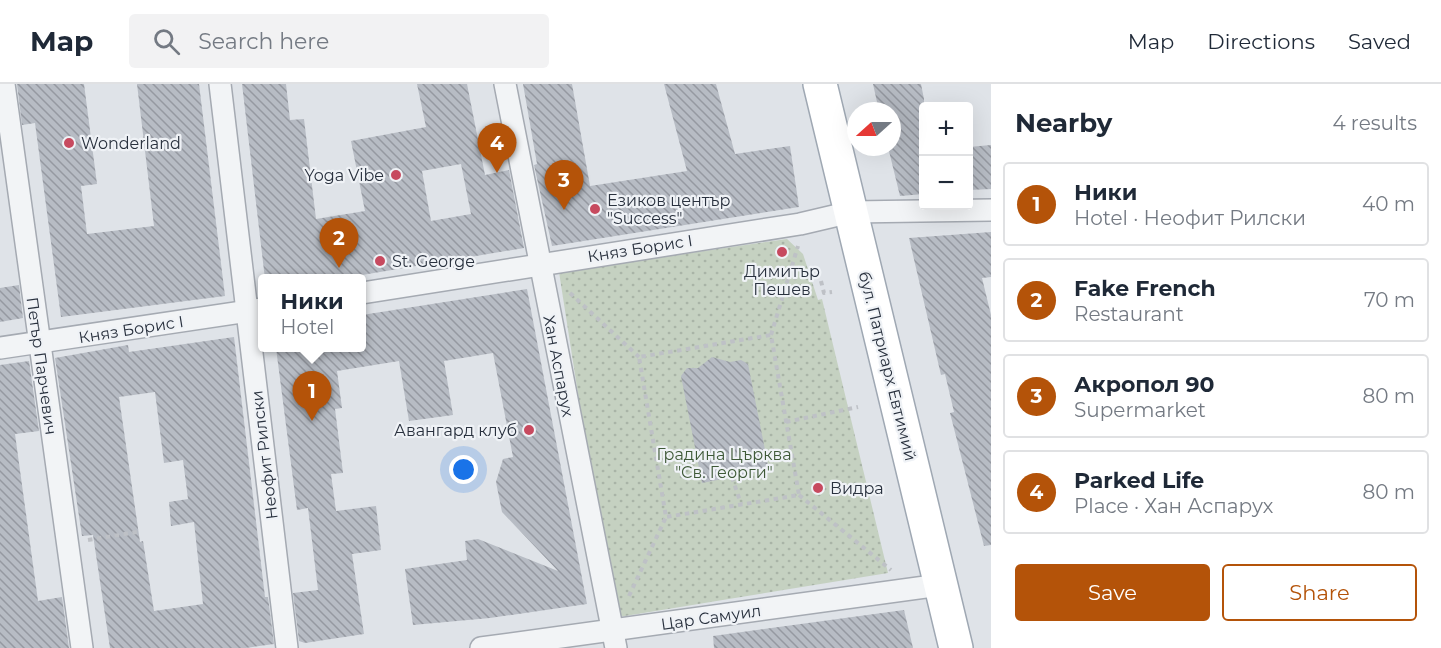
<!DOCTYPE html>
<meta charset="utf-8">
<style>
:root{--surface:#fff;--page:#f2f2f3;--text:#1f2937;--muted:#747a83;--line:#e0e1e3;--accent:#b45309}
body{margin:0;font-family:Montserrat,sans-serif;background:var(--page);color:var(--text)}
.controls{position:absolute;right:18px;top:18px;display:grid;overflow:hidden;border-radius:6px;box-shadow:0 6px 24px #0002}
.controls button{width:54px;height:54px;display:grid;place-items:center;padding:0;border:0;border-bottom:2px solid var(--line);background:var(--surface);color:var(--text);font:30px sans-serif}
.compass{position:absolute;left:847px;top:18px;width:54px;height:54px;border-radius:50%;background:var(--surface);box-shadow:0 6px 24px #0002;rotate:249deg}
.you{position:absolute;left:464px;top:386px;width:21px;height:21px;margin:-15px;border:4px solid #fff;border-radius:50%;background:#1a73e8;box-shadow:0 0 0 9px #1a73e833}
.badge{display:grid;place-items:center;width:39px;height:39px;border-radius:50%;background:var(--accent);color:#fff;font-size:20px;font-weight:700}
.pin{position:absolute;translate:-50% -50px;filter:drop-shadow(0 2px 3px #0008)}
.pin::after{content:'';position:absolute;top:32px;width:21px;height:18px;background:inherit;clip-path:polygon(0 0,100% 0,50% 100%)}
.popup{position:absolute;left:258px;top:190px;width:108px;height:78px;box-sizing:border-box;display:grid;place-content:center;border-radius:6px;background:var(--surface);filter:drop-shadow(0 2px 4px #0005);font-size:20px;white-space:nowrap;color:var(--muted)}
.popup b{font-size:22px;color:var(--text)}
.popup::after{content:'';position:absolute;left:50%;top:100%;margin-left:-12px;border:12px solid transparent;border-top-color:var(--surface)}
.list{margin:0;padding:0;list-style:none}
h2{display:flex;justify-content:space-between;align-items:center;height:78px;margin:0;padding:0 24px;font-size:26px}
h2 small{font-size:20px;font-weight:400;color:var(--muted)}
.list li{display:grid;grid-template-columns:39px 1fr auto;gap:18px;align-items:center;box-sizing:border-box;height:84px;margin:0 12px 12px;padding:0 12px;border:2px solid var(--line);border-radius:6px}
.list b{display:block;font-size:22px;white-space:nowrap}
.list p{margin:0;font-size:20px;white-space:nowrap;color:var(--muted)}
.list em{font-size:20px;font-style:normal;color:var(--muted)}
.actions{display:flex;gap:12px;padding:18px 24px}
.actions a{flex:1;padding:14px 0;border:2px solid var(--accent);border-radius:6px;text-align:center;font-size:21px;color:var(--accent)}
.actions .main{background:var(--accent);color:#fff}
.icon{flex:none;width:33px;height:33px;fill:none;stroke:currentColor;stroke-width:2;stroke-linecap:round;stroke-linejoin:round}
.map{position:relative;flex:none;width:991px;height:564px;overflow:hidden}
header{display:flex;align-items:center;gap:36px;box-sizing:border-box;height:84px;padding:0 30px;background:var(--surface);border-bottom:2px solid var(--line)}
header strong{font-size:28px}
nav{display:flex;gap:33px;margin-inline-start:auto;font-size:21px}
.search{width:420px;height:54px;background:var(--page);display:flex;align-items:center;gap:15px;box-sizing:border-box;padding:0 21px;border-radius:6px;color:var(--muted);font-size:22px}
main{display:flex}
aside{flex:1;background:var(--surface)}
.map>svg:first-child{display:block}
</style>
<header>
<strong>Map</strong>
<div class="search"><svg class="icon" aria-label="search" viewBox="0 0 24 24"><circle cx="10" cy="10" r="6"/><path d="M15 15l6 6"/></svg>Search here</div>
<nav><a>Map</a><a>Directions</a><a>Saved</a></nav>
</header>
<main>
<div class="map">
<svg width="991" height="564" viewBox="0 0 991 564">
<defs>
<pattern id="green-dots" width="8" height="8" patternUnits="userSpaceOnUse" patternTransform="scale(1.5)"><rect width="8" height="8" fill="#c5d1c1"/><path d="M2 2h.1M6 6h.1" fill="none" stroke="#a9b4a7" stroke-width="1.8" stroke-linecap="round"/></pattern>
<pattern id="building-back-hatch" width="6" height="6" patternUnits="userSpaceOnUse" patternTransform="scale(1.5)"><rect width="6" height="6" fill="#b7bcc4"/><path d="M-1 5l2 2M0 0l6 6M5-1l2 2" fill="none" stroke="#9599a1"/></pattern>
</defs>
<rect width="100%" height="100%" fill="#dfe3e8"/>
<polygon fill="url(#green-dots)" points="787,155 803,170 818,216 822,215 888,489 613,534 559,188"/>
<g fill="url(#building-back-hatch)" fill-rule="evenodd">
<polygon points="17,0 84,0 97,100 81,102 87,150 154,142 137,0 199,0 225,212 61,233 35,39 22,41"/>
<path d="M 242,0 L 286,0 L 290,36 L 304,35 L 316,135 L 365,127 L 351,57 L 426,43 L 417,0 L 467,0 L 485,91 L 509,86 L 524,164 L 338,195 L 265,195 ZM 461,80 L 471,130 L 431,137 L 422,87 Z"/>
<polygon points="523,0 572,0 590,102 687,87 664,0 716,0 735,70 790,62 799,123 552,162 534,81 537,80"/>
<polygon points="873,0 921,0 924,15 924,110 900,112 888,63 892,63 892,27 879,27"/>
<polygon points="991,61 991,105 969,106 969,63"/>
<polygon points="991,148 991,193 982,194 991,231 991,461 984,462 950,329 954,328 945,290 941,291 909,154"/>
<polygon points="19,201 23,234 0,238 0,204"/>
<polygon points="527,205 587,520 490,534 413,541 405,485 467,476 465,457 478,455 558,487 502,428 496,398 503,375 513,373 493,269 444,277 453,331 409,337 399,277 337,287 342,324 335,325 343,389 331,390 336,427 376,422 381,466 352,470 364,550 305,559 299,557 293,509 318,506 308,424 297,426 276,264 362,264 362,231"/>
<path d="M 234,253 L 265,513 L 268,513 L 274,560 L 246,564 L 110,564 L 93,451 L 82,452 L 55,274 L 128,261 L 129,268 ZM 155,308 L 164,379 L 183,376 L 188,415 L 169,418 L 171,442 L 194,438 L 203,520 L 154,527 L 143,457 L 140,458 L 119,313 Z"/>
<polygon points="712,273 730,278 741,276 748,280 769,386 702,399 681,292 687,284 698,284"/>
<polygon points="29,277 39,347 15,350 38,517 62,513 69,564 0,564 0,281"/>
<polygon points="904,526 913,564 714,564 713,552"/>
</g>
<g fill="none" stroke-linecap="round" stroke-linejoin="round">
<g stroke="#a5aab2" stroke-width="24">
<g id="street">
<polyline points="4,0 82,564"/>
<polyline points="220,0 287,564"/>
<polyline points="505,0 616,564"/>
<polyline points="362,209 800,140 851,128 991,126"/>
<polyline points="0,264 262,225"/>
<polyline points="481,564 940,501"/>
</g>
</g>
<g stroke="#9fa8b3" stroke-width="36">
<polyline id="primary" points="820,0 956,564"/>
</g>
<g stroke="#bec1c6" stroke-width="4" stroke-dasharray="4.5 4.5" stroke-linecap="butt">
<polyline points="821,197 824,209 832,208"/>
<polyline points="570,209 639,273"/>
<polyline points="771,251 798,162"/>
<polyline points="786,338 858,323"/>
<polyline points="732,393 741,420"/>
<polyline points="799,411 891,486"/>
<polyline points="88,456 137,448"/>
<polyline points="629,512 666,433 639,273 771,251 799,411 666,433"/>
</g>
<use href="#street" stroke="#f2f4f6" stroke-width="21"/>
<use href="#primary" stroke="#fff" stroke-width="33"/>
</g>
<g fill="#c74a5f" stroke="#eff2f6" stroke-width="2">
<circle cx="69" cy="59" r="6"/>
<circle cx="396" cy="91" r="6"/>
<circle cx="595" cy="125" r="6"/>
<circle cx="782" cy="168" r="6"/>
<circle cx="380" cy="177" r="6"/>
<circle cx="529" cy="346" r="6"/>
<circle cx="818" cy="404" r="6"/>
</g>
<g text-anchor="middle" stroke-width="4.5" stroke-linejoin="round" paint-order="stroke">
<g font-size="16" fill="#29313e" stroke="#eff2f6" text-anchor="start">
<text x="81" y="65">Wonderland</text>
<text x="384" y="97" text-anchor="end">Yoga Vibe</text>
<text x="607" y="122">Езиков център<tspan x="607" dy="18">"Success"</tspan></text>
<text x="392" y="183">St. George</text>
<text x="782" y="193" text-anchor="middle">Димитър<tspan x="782" dy="18">Пешев</tspan></text>
<text x="517" y="352" text-anchor="end">Авангард клуб</text>
<text x="830" y="410">Видра</text>
</g>
<g font-size="16" fill="#29313e" stroke="#eff2f6">
<text transform="translate(640 164) rotate(-9)" y="6">Княз Борис I</text>
<text transform="translate(131 245) rotate(-9)" y="6">Княз Борис I</text>
<text transform="translate(42 282) rotate(82)" y="6">Петър Парчевич</text>
<text transform="translate(559 282) rotate(79)" y="6">Хан Аспарух</text>
<text transform="translate(888 282) rotate(76)" y="6">бул. Патриарх Евтимий</text>
<text transform="translate(264 371) rotate(-97)" y="6">Неофит Рилски</text>
<text transform="translate(711 533) rotate(-8)" y="6">Цар Самуил</text>
</g>
<g font-size="16" fill="#3e5937" stroke="#eff2f6">
<text x="724" y="376">Градина Църква<tspan x="724" dy="18">"Св. Георги"</tspan></text>
</g>
</g>
</svg>
<div class="controls">
<button>+</button>
<button>−</button>
</div>
<svg class="compass" viewBox="-18 -18 36 36"><path d="M0-13l5 13h-10z" fill="#e53935"/><path d="M0 13l5-13h-10z" fill="#747a83"/></svg>
<div class="you"></div>
<div class="pin badge" style="left:312px;top:337px">1</div>
<div class="popup"><b>Ники</b>Hotel</div>
<div class="pin badge" style="left:339px;top:184px">2</div>
<div class="pin badge" style="left:564px;top:126px">3</div>
<div class="pin badge" style="left:497px;top:89px">4</div>
</div>
<aside>
<h2>Nearby<small>4 results</small></h2>
<ul class="list">
<li><span class="badge">1</span><div><b>Ники</b><p>Hotel · Неофит Рилски</p></div><em>40 m</em></li>
<li><span class="badge">2</span><div><b>Fake French</b><p>Restaurant</p></div><em>70 m</em></li>
<li><span class="badge">3</span><div><b>Акропол 90</b><p>Supermarket</p></div><em>80 m</em></li>
<li><span class="badge">4</span><div><b>Parked Life</b><p>Place · Хан Аспарух</p></div><em>80 m</em></li>
</ul>
<div class="actions"><a class="main">Save</a><a>Share</a></div>
</aside>
</main>
